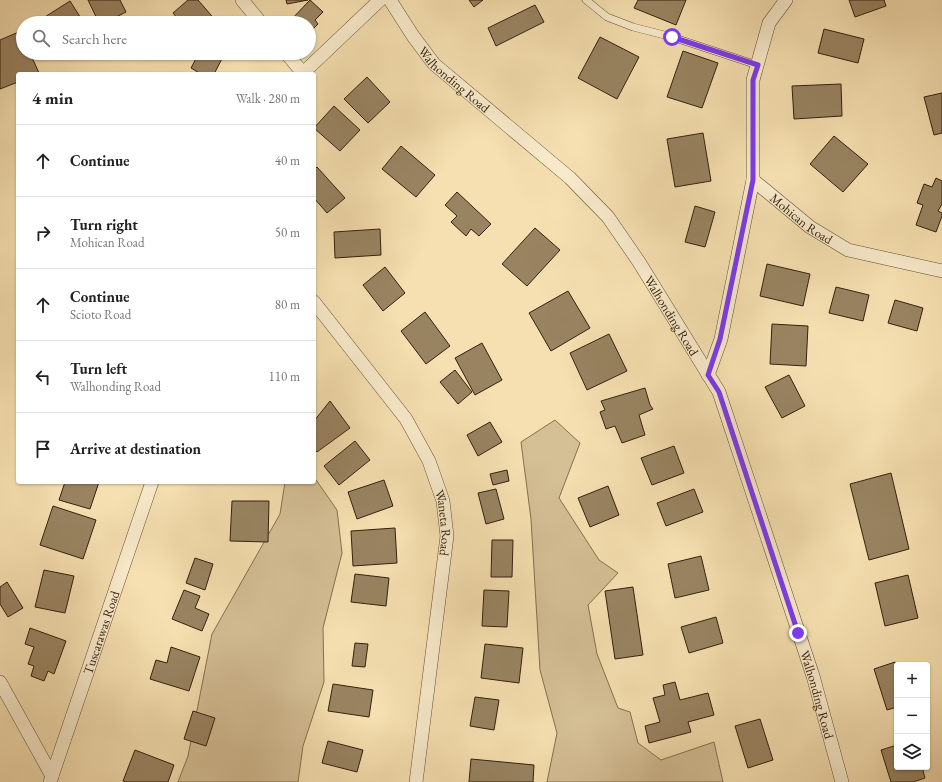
<!DOCTYPE html>
<meta charset="utf-8">
<style>
:root{--surface:#fff;--page:#f6f6f6;--text:#222;--muted:#767676;--line:#e0e0e0}
body{margin:0;font-family:"EB Garamond",serif;background:var(--page);color:var(--text)}
.controls{position:absolute;right:12px;bottom:12px;display:grid;overflow:hidden;border-radius:4px;box-shadow:0 1px 3px #0004}
.controls button{width:36px;height:36px;display:grid;place-items:center;padding:0;border:0;border-bottom:1px solid var(--line);background:var(--surface);color:var(--text);font:20px sans-serif}
.stop{position:absolute;width:12px;height:12px;margin:-9px;border:3px solid #7c3aed;border-radius:50%;background:#fff}
.stop.end{background:#7c3aed;border-color:#fff;box-shadow:0 1px 4px #0008}
.list{margin:0;padding:0;list-style:none}
h2{display:flex;justify-content:space-between;align-items:center;height:52px;margin:0;padding:0 16px;font-size:17px}
h2 small{font-size:13px;font-weight:400;color:var(--muted)}
.list li{display:grid;grid-template-columns:26px 1fr auto;gap:12px;align-items:center;box-sizing:border-box;height:72px;padding:0 16px;border-top:1px solid var(--line)}
.list b{display:block;font-size:15px;white-space:nowrap}
.list p{margin:0;font-size:13px;white-space:nowrap;color:var(--muted)}
.list em{font-size:13px;font-style:normal;color:var(--muted)}
.icon{flex:none;width:22px;height:22px;fill:none;stroke:currentColor;stroke-width:2;stroke-linecap:round;stroke-linejoin:round}
.map{position:relative;flex:none;width:942px;height:782px;overflow:hidden}
.search{position:absolute;background:var(--surface);box-shadow:0 1px 3px #0004;left:16px;top:16px;width:300px;height:44px;display:flex;align-items:center;gap:10px;box-sizing:border-box;padding:0 14px;border-radius:22px;color:var(--muted);font-size:15px}
.panel{position:absolute;background:var(--surface);box-shadow:0 1px 3px #0004;left:16px;top:72px;width:300px;height:412px;border-radius:4px}
.map>svg:first-child{display:block}
</style>
<div class="map">
<svg width="942" height="782" viewBox="0 0 942 782">
<rect width="100%" height="100%" fill="#f6e0b1"/>
<filter id="stains"><feTurbulence type="fractalNoise" baseFrequency=".005" numOctaves="4"/><feColorMatrix values="0 0 0 0 .2 0 0 0 0 .09 0 0 0 0 .02 0 0 0 .5 -.17"/></filter>
<radialGradient id="worn" r=".72"><stop offset=".6" stop-color="#630" stop-opacity="0"/><stop offset="1" stop-color="#630" stop-opacity=".3"/></radialGradient>
<g fill="#d5bf95" stroke="#847050">
<polygon points="555,420 580,443 559,498 599,560 618,573 588,605 597,654 618,708 630,712 638,743 661,760 714,742 723,782 547,782 557,733 540,670 531,519 521,442"/>
<polygon points="314,477 337,510 342,553 323,628 324,682 303,746 298,782 178,782 188,756 212,634 280,514 285,482 314,482"/>
</g>
<g fill="#998462" stroke="#34200c">
<polygon points="88,0 120,0 126,12 104,23 99,23"/>
<polygon points="188,0 198,0 217,22 215,23 181,23 173,13"/>
<polygon points="286,0 308,0 287,4"/>
<polygon points="310,0 323,12 315,20 318,24 309,33 309,23 288,23"/>
<polygon points="469,0 483,0 474,7"/>
<polygon points="638,0 686,0 676,25 634,8"/>
<polygon points="849,0 884,0 886,6 855,17"/>
<polygon points="70,1 84,23 37,23 37,22"/>
<polygon points="535,5 544,22 496,46 488,28"/>
<polygon points="824,29 864,39 858,63 818,53"/>
<polygon points="21,31 23,36 23,53 30,53 39,73 18,74 18,82 0,89 0,40"/>
<polygon points="600,37 639,57 617,99 578,78"/>
<polygon points="683,51 718,63 702,108 667,97"/>
<polygon points="199,53 225,53 214,74 201,74 191,68"/>
<polygon points="367,77 390,102 368,123 344,99"/>
<polygon points="841,84 842,116 794,119 792,86"/>
<polygon points="942,93 942,133 934,135 924,97"/>
<polygon points="334,106 360,130 340,151 314,128"/>
<polygon points="703,133 711,181 675,187 667,139"/>
<polygon points="834,136 868,164 843,192 810,164"/>
<polygon points="401,146 435,175 416,197 382,169"/>
<polygon points="317,167 345,198 327,213 314,198 314,170"/>
<polygon points="936,178 942,181 942,204 938,211 942,213 942,216 936,232 916,225 923,205 917,203 924,184 932,187"/>
<polygon points="457,192 491,224 479,236 471,229 466,236 451,222 457,216 445,205"/>
<polygon points="695,206 715,212 705,247 685,242"/>
<polygon points="535,228 560,250 527,286 502,264"/>
<polygon points="380,229 381,255 335,258 334,232"/>
<polygon points="767,264 810,274 803,306 760,296"/>
<polygon points="385,267 405,293 383,311 363,285"/>
<polygon points="836,287 869,295 863,321 829,313"/>
<polygon points="568,291 590,328 551,351 529,313"/>
<polygon points="895,300 923,308 917,331 888,323"/>
<polygon points="425,312 450,346 426,364 401,331"/>
<polygon points="772,324 808,326 806,366 770,364"/>
<polygon points="609,334 627,371 587,390 570,353"/>
<polygon points="482,343 502,380 475,395 455,358"/>
<polygon points="455,370 472,392 458,404 440,382"/>
<polygon points="789,375 805,406 782,418 765,387"/>
<polygon points="645,388 650,405 653,409 639,415 645,435 622,443 615,426 606,429 600,412 605,410 601,401"/>
<polygon points="330,401 350,428 317,452 314,449 314,421"/>
<polygon points="490,422 502,442 478,456 467,435"/>
<polygon points="355,441 370,460 339,485 324,466"/>
<polygon points="674,446 684,473 652,485 641,458"/>
<polygon points="507,470 509,481 493,485 490,474"/>
<polygon points="891,473 909,549 869,560 850,484"/>
<polygon points="384,480 393,506 357,519 348,492"/>
<polygon points="65,482 99,482 90,509 59,500"/>
<polygon points="608,486 619,515 590,527 578,498"/>
<polygon points="496,489 504,519 486,524 478,493"/>
<polygon points="694,489 703,512 666,526 657,503"/>
<polygon points="232,501 269,501 268,542 230,541"/>
<polygon points="53,506 96,520 83,559 40,545"/>
<polygon points="395,528 397,563 353,566 351,531"/>
<polygon points="492,540 513,540 512,577 491,577"/>
<polygon points="701,556 709,590 675,598 668,564"/>
<polygon points="195,558 213,564 205,590 186,583"/>
<polygon points="44,570 74,576 65,613 35,607"/>
<polygon points="355,574 389,578 386,606 351,602"/>
<polygon points="908,575 918,618 885,626 875,583"/>
<polygon points="7,582 23,608 8,617 0,604 0,587"/>
<polygon points="633,587 643,655 615,659 605,591"/>
<polygon points="184,590 200,596 195,608 209,614 202,631 172,619"/>
<polygon points="484,590 509,591 507,627 482,626"/>
<polygon points="716,617 723,643 689,653 681,627"/>
<polygon points="30,628 66,641 54,674 48,671 44,681 31,676 34,666 28,664 34,647 25,644"/>
<polygon points="355,643 368,644 365,667 352,666"/>
<polygon points="485,644 523,648 519,683 481,678"/>
<polygon points="171,647 200,657 189,691 150,679 156,660 167,663"/>
<polygon points="895,662 897,670 897,707 887,710 874,669"/>
<polygon points="675,682 680,700 708,693 714,715 688,722 691,732 649,743 645,726 660,722 653,698 665,695 663,685"/>
<polygon points="333,684 373,690 369,717 328,711"/>
<polygon points="475,697 499,700 494,730 470,726"/>
<polygon points="193,711 215,718 206,746 184,739"/>
<polygon points="760,719 773,760 748,768 735,726"/>
<polygon points="328,741 363,750 357,772 322,763"/>
<polygon points="897,745 897,767 922,767 925,778 913,782 891,782 881,750"/>
<polygon points="135,750 174,765 168,782 126,782 123,781"/>
<polygon points="471,759 534,765 533,782 469,782"/>
</g>
<g fill="none" stroke-linecap="round" stroke-linejoin="round">
<g stroke="#645035" stroke-width="8">
<polyline id="lane" points="586,0 607,17 633,27 672,37 757,65"/>
</g>
<g stroke="#645035" stroke-width="14">
<g id="street">
<polyline points="242,0 261,23"/>
<path id="s1" d="M 390,0 L 413,36 L 434,64 L 570,178 L 608,217 L 639,262 L 719,392 L 813,676 L 842,782"/>
<polyline points="286,53 303,73"/>
<polyline points="302,74 380,0"/>
<path id="s2" d="M 753,180 L 810,227 L 848,250 L 942,271"/>
<path id="s3" d="M 314,302 L 406,419 L 429,461 L 443,501 L 447,536 L 416,782"/>
<polyline points="708,375 721,339 753,180 753,80 769,23 786,0"/>
<polyline points="0,682 52,776"/>
<path id="s4" d="M 50,782 L 152,482"/>
</g>
</g>
<use href="#lane" stroke="#f9ebcc" stroke-width="7"/>
<use href="#street" stroke="#f9ebcc" stroke-width="13"/>
</g>
<g fill="none" stroke-linecap="round" stroke-linejoin="round">
<polyline stroke="#7c3aed" stroke-width="5" points="672,37 758,65 753,80 753,180 720,339 708,375 719,392 798,633"/>
</g>
<g text-anchor="middle" stroke-width="3.5" stroke-linejoin="round" paint-order="stroke">
<g font-size="13" fill="#34200c" stroke="#f9ebcc">
<text dy="5" stroke="none"><textPath href="#s1" startOffset="103">Walhonding Road</textPath></text>
<text dy="5" stroke="none"><textPath href="#s2" startOffset="62">Mohican Road</textPath></text>
<text dy="5" stroke="none"><textPath href="#s1" startOffset="427">Walhonding Road</textPath></text>
<text dy="5" stroke="none"><textPath href="#s3" startOffset="261">Waneta Road</textPath></text>
<text dy="5" stroke="none"><textPath href="#s4" startOffset="158">Tuscarawas Road</textPath></text>
<text dy="5" stroke="none"><textPath href="#s1" startOffset="835">Walhonding Road</textPath></text>
</g>
</g>
<rect width="100%" height="100%" filter="url(#stains)"/>
<rect width="100%" height="100%" fill="url(#worn)"/>
</svg>
<div class="controls">
<button>+</button>
<button>−</button>
<button><svg class="icon" aria-label="layers" viewBox="0 0 24 24"><path d="M12 4l9 5-9 5-9-5zM3 14l9 5 9-5"/></svg></button>
</div>
<div class="stop" style="left:672px;top:37px"></div>
<div class="stop end" style="left:798px;top:633px"></div>
<div class="search"><svg class="icon" aria-label="search" viewBox="0 0 24 24"><circle cx="10" cy="10" r="6"/><path d="M15 15l6 6"/></svg>Search here</div>
<section class="panel">
<h2>4 min<small>Walk · 280 m</small></h2>
<ul class="list">
<li><svg class="icon" aria-label="ahead" viewBox="0 0 24 24"><path d="M12 20V5M6 11l6-6 6 6"/></svg><div><b>Continue</b></div><em>40 m</em></li>
<li><svg class="icon" aria-label="right" viewBox="0 0 24 24"><path d="M7 20v-9h11M14 6l5 5-5 5"/></svg><div><b>Turn right</b><p>Mohican Road</p></div><em>50 m</em></li>
<li><svg class="icon" aria-label="ahead" viewBox="0 0 24 24"><path d="M12 20V5M6 11l6-6 6 6"/></svg><div><b>Continue</b><p>Scioto Road</p></div><em>80 m</em></li>
<li><svg class="icon" aria-label="left" viewBox="0 0 24 24"><path d="M17 20v-9H6M10 6l-5 5 5 5"/></svg><div><b>Turn left</b><p>Walhonding Road</p></div><em>110 m</em></li>
<li><svg class="icon" aria-label="arrive" viewBox="0 0 24 24"><path d="M6 21V4h12l-3 4 3 4H6"/></svg><div><b>Arrive at destination</b></div></li>
</ul>
</section>
</div>
